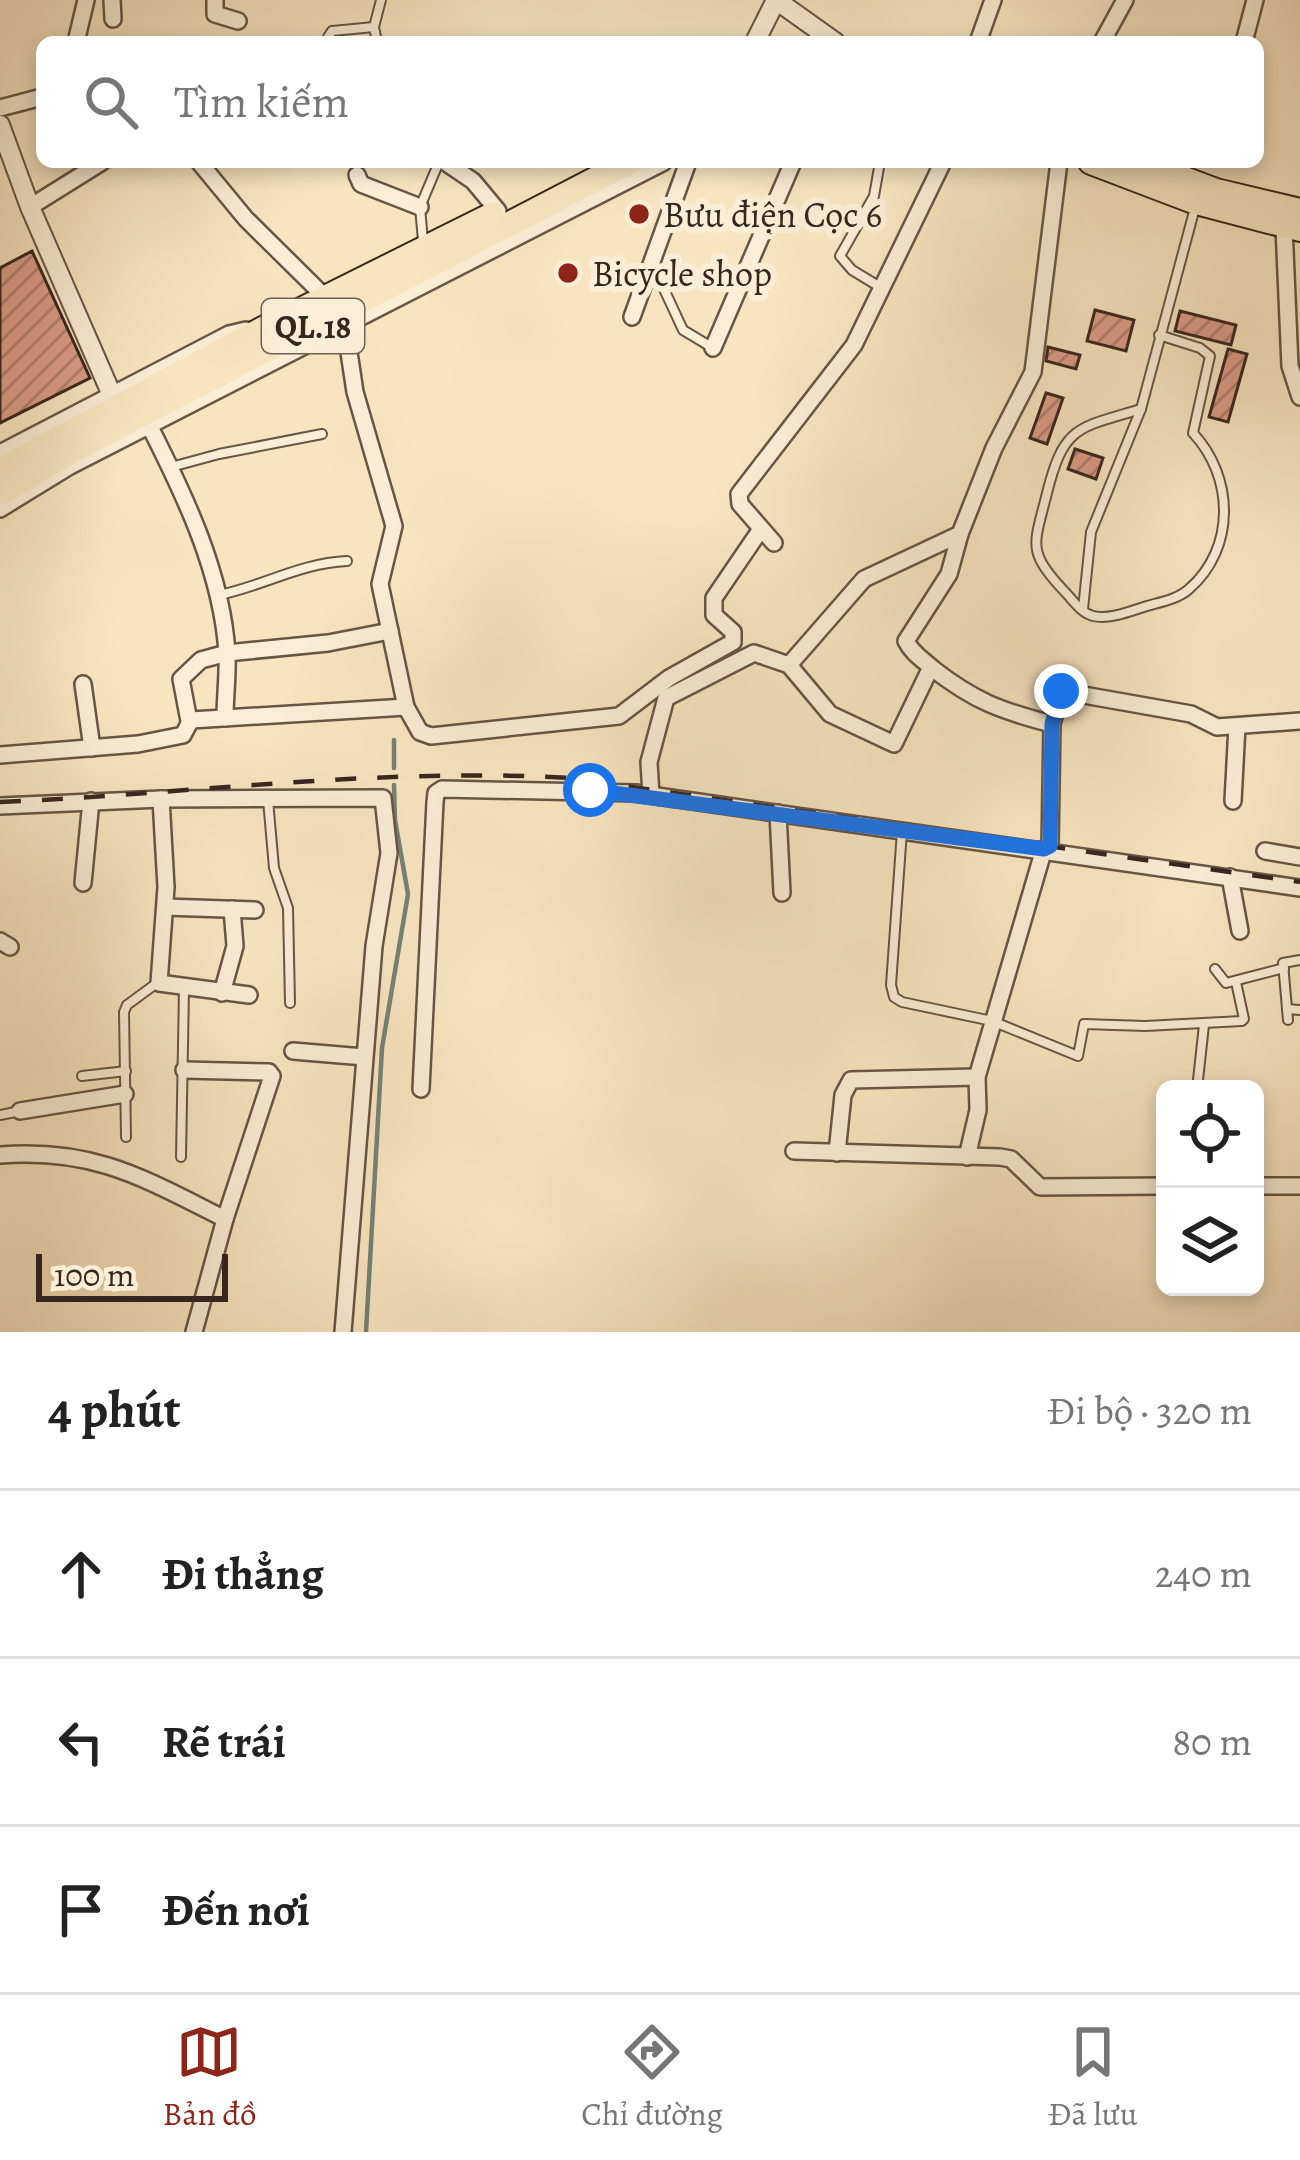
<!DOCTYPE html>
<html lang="vi">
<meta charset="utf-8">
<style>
:root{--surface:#fff;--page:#f2f2f2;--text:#222;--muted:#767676;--line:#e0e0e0;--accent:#8f2418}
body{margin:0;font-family:Alegreya,serif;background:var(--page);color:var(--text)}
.controls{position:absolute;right:36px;bottom:36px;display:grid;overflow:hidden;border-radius:18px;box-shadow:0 6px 18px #0003}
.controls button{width:108px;height:108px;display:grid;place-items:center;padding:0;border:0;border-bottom:3px solid var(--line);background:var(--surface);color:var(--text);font:60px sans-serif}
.scale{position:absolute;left:36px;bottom:30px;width:192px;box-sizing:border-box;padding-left:12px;border:6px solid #38251e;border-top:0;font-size:33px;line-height:42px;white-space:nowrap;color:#38251e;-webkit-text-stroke:9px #faeed6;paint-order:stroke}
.stop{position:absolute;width:36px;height:36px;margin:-27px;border:9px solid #1a73e8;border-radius:50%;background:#fff}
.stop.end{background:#1a73e8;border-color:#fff;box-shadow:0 3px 12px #0008}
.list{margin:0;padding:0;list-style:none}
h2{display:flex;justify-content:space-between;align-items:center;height:156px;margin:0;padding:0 48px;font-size:51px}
h2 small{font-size:39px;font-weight:400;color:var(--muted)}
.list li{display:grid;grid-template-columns:78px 1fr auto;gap:36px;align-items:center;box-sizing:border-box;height:168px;padding:0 48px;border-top:3px solid var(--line)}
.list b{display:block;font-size:45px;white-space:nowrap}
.list em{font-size:39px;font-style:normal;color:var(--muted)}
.icon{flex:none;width:66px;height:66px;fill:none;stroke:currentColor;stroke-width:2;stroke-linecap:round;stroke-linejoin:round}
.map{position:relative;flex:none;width:1300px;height:1332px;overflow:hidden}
.search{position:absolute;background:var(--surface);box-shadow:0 6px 18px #0003;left:36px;right:36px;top:36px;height:132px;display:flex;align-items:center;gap:30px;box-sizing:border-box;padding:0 42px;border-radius:18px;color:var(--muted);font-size:45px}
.sheet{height:660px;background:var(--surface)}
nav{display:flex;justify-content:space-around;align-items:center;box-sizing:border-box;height:168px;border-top:3px solid var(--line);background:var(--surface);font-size:33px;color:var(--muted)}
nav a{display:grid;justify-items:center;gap:6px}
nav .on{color:var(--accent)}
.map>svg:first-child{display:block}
</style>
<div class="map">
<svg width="1300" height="1332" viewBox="0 0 1300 1332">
<defs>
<pattern id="building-hatch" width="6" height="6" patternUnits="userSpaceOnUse" patternTransform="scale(3)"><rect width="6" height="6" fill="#db9b86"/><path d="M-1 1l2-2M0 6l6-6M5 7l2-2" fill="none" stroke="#b37e6d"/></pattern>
</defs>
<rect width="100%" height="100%" fill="#f8e5c0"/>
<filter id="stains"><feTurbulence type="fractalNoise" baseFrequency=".00167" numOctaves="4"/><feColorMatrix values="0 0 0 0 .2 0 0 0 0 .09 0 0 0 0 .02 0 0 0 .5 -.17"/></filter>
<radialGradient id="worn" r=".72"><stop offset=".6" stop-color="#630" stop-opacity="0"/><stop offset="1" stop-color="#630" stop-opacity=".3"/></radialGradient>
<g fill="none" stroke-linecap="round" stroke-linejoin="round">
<g stroke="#758179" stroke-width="4.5">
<polyline points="394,740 394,768"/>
<polyline points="366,1332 382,1048 408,894 395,820 394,785"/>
</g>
</g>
<g fill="url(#building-hatch)" stroke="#38251e" stroke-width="3">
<polygon points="32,251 90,378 0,423 0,268"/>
<polygon points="1095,310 1134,320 1126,351 1087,341"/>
<polygon points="1180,311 1236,325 1231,345 1175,331"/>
<polygon points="1048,347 1080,355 1076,369 1046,361"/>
<polygon points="1228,349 1247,354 1228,422 1209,417"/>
<polygon points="1046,393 1063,398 1047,444 1030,438"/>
<polygon points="1075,449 1103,458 1096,479 1068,469"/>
</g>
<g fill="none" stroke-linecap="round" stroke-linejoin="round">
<g stroke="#685546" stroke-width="12">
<g id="service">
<polyline points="325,42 332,31 374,27"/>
<polyline points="377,42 374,27 381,0"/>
<polyline points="423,241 420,207 439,162"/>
<polyline points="649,277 663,287 683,330 713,348"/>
<polyline points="880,287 852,270 840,256 874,196 880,162"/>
<path d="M 1141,409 C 1078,428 1064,425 1047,493 C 1034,546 1026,550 1065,592 C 1073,600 1081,613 1093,616 C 1109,620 1131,611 1147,606 C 1161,602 1178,599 1189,589 C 1236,548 1234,477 1193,433 L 1210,356 L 1200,348 L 1159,335"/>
<polyline points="171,467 219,454 322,434"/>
<path d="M 219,595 C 263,586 301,563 347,561"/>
<polyline points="1083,609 1091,532 1141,409 1196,204"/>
<polyline points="268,800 274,868 288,908 290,1003"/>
<polyline points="902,831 891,985 894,997 902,1002 992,1021 1078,1056 1084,1024 1145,1026 1242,1021 1244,1019 1236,982"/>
<polyline points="1215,969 1226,983 1284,968"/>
<polyline points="1287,1009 1300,1010"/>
<polyline points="1288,1020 1283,963 1300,960"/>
<polyline points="82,1076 126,1071"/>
<polyline points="1197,1089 1204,1025"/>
<polyline points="0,1115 20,1111"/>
<polyline points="126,1137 124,1012 127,1005 157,983"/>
<polyline points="181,1157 184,989"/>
</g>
</g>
<g stroke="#685546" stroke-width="20">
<g id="minor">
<polyline points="112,0 113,19"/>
<polyline points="215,0 215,14 238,21"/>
<polyline points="76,42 86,0"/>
<polyline points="978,42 993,0"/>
<polyline points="1102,42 1125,0"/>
<polyline points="1244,42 1255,0"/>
<polyline points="0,108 42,97"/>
<polyline points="199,162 246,219 326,298"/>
<polyline points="445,162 473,181 498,211"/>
<polyline points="357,175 361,184 420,207"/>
<polyline points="30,207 102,162"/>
<polyline points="1284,227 1290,366 1300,397"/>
<polyline points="632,317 688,162"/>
<polyline points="345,326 355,392 394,526 380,584 406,707 420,732 431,736 619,716 669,678 733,642 733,632 714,615 714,598 761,529"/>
<polyline points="713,348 793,162"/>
<path d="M 149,425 C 185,496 222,573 227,653 C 228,675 225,697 225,718"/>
<polyline points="0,453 229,334 246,330"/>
<polyline points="0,509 70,466 664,162"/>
<polyline points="774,543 740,504 739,494 854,345 943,162"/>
<polyline points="789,665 830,714 894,744 931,667"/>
<polyline points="83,684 92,748"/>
<polyline points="189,721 181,679 201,660 227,653 328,643 390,631"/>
<path d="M 1052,724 C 1001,711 974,701 932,668 C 922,659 912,653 906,641 L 949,574 L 960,534 L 994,448 L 1033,372 L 1059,162"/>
<polyline points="0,755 138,744 183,735 191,720 406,707"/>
<polyline points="651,795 649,762 666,698 754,653 789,665 864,579 960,534"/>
<polyline points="161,799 166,887 159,983 249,995"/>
<polyline points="1233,801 1237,726"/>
<polyline points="0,806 161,799 383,798 389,853 374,946 343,1332"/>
<polyline points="778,813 782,893"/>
<polyline points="1265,851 1300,857"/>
<polyline points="1230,877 1240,931"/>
<polyline points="83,883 91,801"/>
<polyline points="165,907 255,910"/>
<polyline points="0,941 10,947"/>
<polyline points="222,993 235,946 232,909"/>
<polyline points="293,1051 364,1057"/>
<polyline points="184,1070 269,1072 272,1076 225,1219 194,1332"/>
<polyline points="421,1089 435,802 436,793 442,789 636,793 1300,888"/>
<polyline points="20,1111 125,1094"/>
<polyline points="794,1151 1000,1157 1011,1159 1040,1187 1165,1186"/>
<polyline points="837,1153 843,1095 851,1080 977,1077"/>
<path d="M 0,1155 C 95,1148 143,1178 225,1219"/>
<polyline points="967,1157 978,1110 977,1077 1044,849 1050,846 1052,724 1061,691 1191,714 1217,727 1300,721"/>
<polyline points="1255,1186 1300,1186"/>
</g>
</g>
<g stroke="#685546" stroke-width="22">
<g id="tertiary">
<polyline points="755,42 776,0 835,42"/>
<polyline points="0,125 30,207 111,393"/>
</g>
</g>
<g stroke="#38251e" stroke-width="28">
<g id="trunk">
<polyline points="1091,162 1196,202 1300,229"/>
<polyline points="1139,162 1216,191 1300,211"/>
<polyline points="0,470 261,330 492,215"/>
<polyline points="0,493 79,447 629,162"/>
</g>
</g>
<use href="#service" stroke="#faeed6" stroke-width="8"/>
<use href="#minor" stroke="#faeed6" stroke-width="15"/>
<use href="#tertiary" stroke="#faeed6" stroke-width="18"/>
<use href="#trunk" stroke="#f8e5c0" stroke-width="24"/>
<path stroke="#38251e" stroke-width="4.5" stroke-dasharray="21 21" stroke-linecap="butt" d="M 0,802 C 190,794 379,767 569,778 L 1300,882"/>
</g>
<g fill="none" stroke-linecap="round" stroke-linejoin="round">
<polyline stroke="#1a73e8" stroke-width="15" points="590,790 1044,849 1050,846 1052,724 1061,691"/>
</g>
<g fill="#8f2418" stroke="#faeed6" stroke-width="4.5">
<circle cx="639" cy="214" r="12"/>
<circle cx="568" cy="273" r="12"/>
</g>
<g text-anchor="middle" stroke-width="12" stroke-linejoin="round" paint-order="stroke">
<rect fill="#faeed6" stroke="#726155" stroke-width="3" x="262" y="299" width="102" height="54" rx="9"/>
<g font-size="33" font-weight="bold" fill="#38251e">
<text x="313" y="338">QL.18</text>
</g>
<g font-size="36" fill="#38251e" stroke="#faeed6" text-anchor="start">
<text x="663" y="227">Bưu điện Cọc 6</text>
<text x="592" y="286">Bicycle shop</text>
</g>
</g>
<rect width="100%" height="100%" filter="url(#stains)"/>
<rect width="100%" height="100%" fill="url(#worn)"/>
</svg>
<div class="controls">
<button><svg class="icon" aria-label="locate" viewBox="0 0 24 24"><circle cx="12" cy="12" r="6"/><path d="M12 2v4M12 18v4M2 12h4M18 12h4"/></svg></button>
<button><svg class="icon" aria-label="layers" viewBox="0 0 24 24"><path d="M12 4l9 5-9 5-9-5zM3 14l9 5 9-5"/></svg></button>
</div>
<div class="scale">100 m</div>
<div class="stop" style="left:590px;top:790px"></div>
<div class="stop end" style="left:1061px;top:691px"></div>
<div class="search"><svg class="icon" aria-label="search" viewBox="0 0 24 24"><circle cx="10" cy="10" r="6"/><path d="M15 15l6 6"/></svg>Tìm kiếm</div>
</div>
<section class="sheet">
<h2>4 phút<small>Đi bộ · 320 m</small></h2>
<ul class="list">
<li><svg class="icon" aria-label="ahead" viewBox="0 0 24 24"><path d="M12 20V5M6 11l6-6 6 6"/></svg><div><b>Đi thẳng</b></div><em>240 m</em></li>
<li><svg class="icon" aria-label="left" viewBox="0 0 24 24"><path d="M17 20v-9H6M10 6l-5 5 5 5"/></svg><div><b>Rẽ trái</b></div><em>80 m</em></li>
<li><svg class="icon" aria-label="arrive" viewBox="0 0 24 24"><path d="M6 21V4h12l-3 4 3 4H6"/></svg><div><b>Đến nơi</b></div></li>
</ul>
</section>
<nav>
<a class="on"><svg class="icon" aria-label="map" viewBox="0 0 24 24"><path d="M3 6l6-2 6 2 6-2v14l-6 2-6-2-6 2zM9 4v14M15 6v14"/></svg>Bản đồ</a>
<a><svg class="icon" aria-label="directions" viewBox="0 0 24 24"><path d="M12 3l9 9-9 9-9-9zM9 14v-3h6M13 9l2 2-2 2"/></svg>Chỉ đường</a>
<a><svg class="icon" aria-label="saved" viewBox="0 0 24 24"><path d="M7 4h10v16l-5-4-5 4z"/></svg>Đã lưu</a>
</nav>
